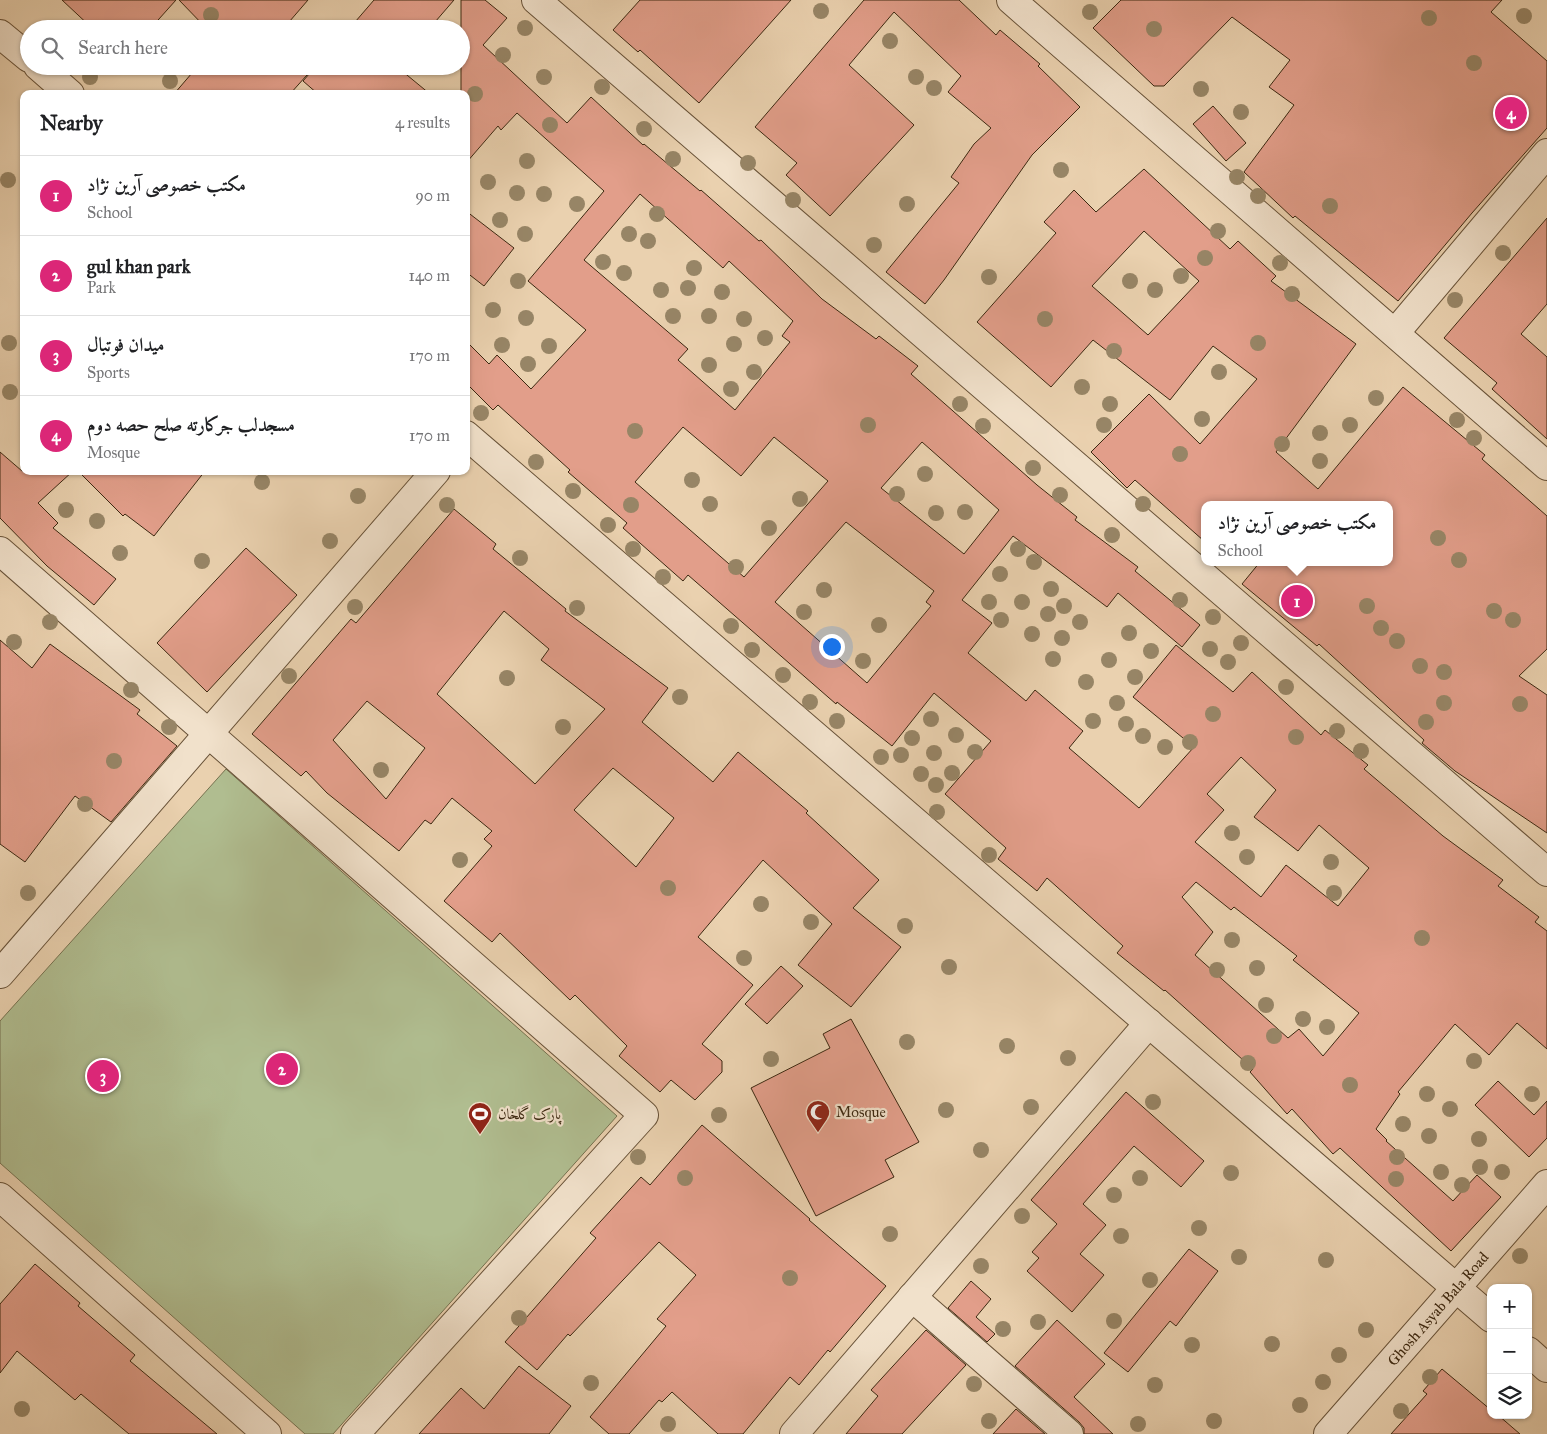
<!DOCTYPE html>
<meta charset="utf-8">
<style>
:root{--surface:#fff;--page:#f2f2f2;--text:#202124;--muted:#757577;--line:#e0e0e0;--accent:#db2777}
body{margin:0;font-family:"IM FELL Great Primer",Amiri,serif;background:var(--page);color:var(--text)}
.controls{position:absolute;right:15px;bottom:15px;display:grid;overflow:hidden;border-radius:10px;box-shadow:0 1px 4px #0004}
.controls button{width:45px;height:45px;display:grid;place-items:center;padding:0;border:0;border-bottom:1px solid var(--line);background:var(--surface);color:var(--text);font:25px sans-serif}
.you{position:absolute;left:831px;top:646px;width:18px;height:18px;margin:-12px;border:4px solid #fff;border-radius:50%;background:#1a73e8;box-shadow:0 0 0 8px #1a73e833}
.badge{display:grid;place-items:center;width:32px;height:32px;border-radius:50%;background:var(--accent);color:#fff;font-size:16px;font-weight:700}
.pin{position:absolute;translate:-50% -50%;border:2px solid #fff;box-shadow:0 1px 5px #0006}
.popup{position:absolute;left:1201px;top:501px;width:192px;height:65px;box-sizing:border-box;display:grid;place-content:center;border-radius:10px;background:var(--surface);filter:drop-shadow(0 1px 4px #0005);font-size:16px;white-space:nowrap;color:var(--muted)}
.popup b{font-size:19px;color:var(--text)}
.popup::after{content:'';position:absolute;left:50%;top:100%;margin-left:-10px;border:10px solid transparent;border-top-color:var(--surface)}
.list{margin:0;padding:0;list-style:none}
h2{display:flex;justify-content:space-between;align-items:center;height:65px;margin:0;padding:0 20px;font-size:21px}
h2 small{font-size:16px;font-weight:400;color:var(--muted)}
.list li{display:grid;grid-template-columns:32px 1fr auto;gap:15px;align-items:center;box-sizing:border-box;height:80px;padding:0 20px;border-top:1px solid var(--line)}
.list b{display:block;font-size:19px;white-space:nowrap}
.list p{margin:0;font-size:16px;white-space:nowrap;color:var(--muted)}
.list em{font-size:16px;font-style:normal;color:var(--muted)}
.icon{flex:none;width:28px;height:28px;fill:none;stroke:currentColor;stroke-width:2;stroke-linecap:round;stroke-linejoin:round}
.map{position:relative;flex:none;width:1547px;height:1434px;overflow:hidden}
.search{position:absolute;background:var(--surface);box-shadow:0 1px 4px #0004;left:20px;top:20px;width:450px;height:55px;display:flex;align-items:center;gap:12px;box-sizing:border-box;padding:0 18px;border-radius:28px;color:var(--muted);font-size:19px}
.panel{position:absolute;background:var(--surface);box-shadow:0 1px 4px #0004;left:20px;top:90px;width:450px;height:385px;border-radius:10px}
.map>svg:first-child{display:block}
</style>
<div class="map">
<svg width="1547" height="1434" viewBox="0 0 1547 1434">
<rect width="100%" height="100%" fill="#ead1af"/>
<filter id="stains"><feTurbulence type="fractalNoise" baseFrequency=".004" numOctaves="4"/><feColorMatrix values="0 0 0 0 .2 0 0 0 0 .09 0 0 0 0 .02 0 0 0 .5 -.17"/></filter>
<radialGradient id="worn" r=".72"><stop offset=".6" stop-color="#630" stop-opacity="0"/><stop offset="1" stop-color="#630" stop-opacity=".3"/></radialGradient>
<polygon fill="#b0bd90" stroke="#767250" points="226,769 617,1116 333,1434 305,1434 0,1163 0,1021"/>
<g fill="#e29e8a" stroke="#3c2811" fill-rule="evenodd">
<polygon points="62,0 176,0 150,29 93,29"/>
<polygon points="179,0 308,0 283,29 207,29"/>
<polygon points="374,0 454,0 429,29 349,29"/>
<path d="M 461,0 L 485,0 L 507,18 L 483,45 L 567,123 L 591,97 L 643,145 L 644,144 L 700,191 L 701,190 L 759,241 L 761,240 L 822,299 L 876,339 L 879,336 L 918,366 L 911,374 L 1037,485 L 1077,517 L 1075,520 L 1138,567 L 1135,571 L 1200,625 L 1182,647 L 1118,593 L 1107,607 L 1013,536 L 962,600 L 992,623 L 968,653 L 1026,701 L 1035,690 L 1083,731 L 1069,748 L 1139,808 L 1194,747 L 1133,697 L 1176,645 L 1233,692 L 1252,672 L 1321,735 L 1325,730 L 1368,765 L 1364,769 L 1443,836 L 1503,880 L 1498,886 L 1539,917 L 1535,922 L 1547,931 L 1547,1049 L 1517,1023 L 1489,1055 L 1455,1024 L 1398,1092 L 1400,1094 L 1376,1129 L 1387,1140 L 1386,1141 L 1453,1201 L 1477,1175 L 1501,1197 L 1451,1251 L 1340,1148 L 1333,1154 L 1292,1109 L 1287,1114 L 1250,1072 L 1253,1069 L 1165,990 L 1164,991 L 1117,953 L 1123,946 L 1047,878 L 1037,891 L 998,859 L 1006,848 L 945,794 L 991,741 L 934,693 L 892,746 L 837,702 L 836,704 L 688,575 L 683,581 L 623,528 L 627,523 L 568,472 L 570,470 L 498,405 L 493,410 L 466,383 L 466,341 L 489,364 L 497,355 L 531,389 L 586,330 L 528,281 L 604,191 L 517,113 L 501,130 L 498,126 L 466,163 L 466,94 L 461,94 ZM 640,194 L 723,268 L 729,261 L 793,321 L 782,336 L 790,342 L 735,410 L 678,360 L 688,349 L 584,260 ZM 683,427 L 741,476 L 774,437 L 828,481 L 744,577 L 635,482 ZM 922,442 L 999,510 L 964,554 L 881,488 ZM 846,522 L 934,591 L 926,602 L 931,606 L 867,683 L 775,602 ZM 1241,757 L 1276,790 L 1254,817 L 1298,851 L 1319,825 L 1369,868 L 1338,906 L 1286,865 L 1261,897 L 1195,842 L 1224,810 L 1207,794 ZM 1196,882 L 1231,910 L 1234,907 L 1297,956 L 1293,960 L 1359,1013 L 1323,1056 L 1299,1029 L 1288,1038 L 1195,955 L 1213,932 L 1182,897 Z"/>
<polygon points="640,0 791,0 699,103 640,50 638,52 613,30"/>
<polygon points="864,0 959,0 996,35 1000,30 1040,64 1038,66 1080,107 1032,155 944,280 925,304 886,272 959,183 951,177 974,144 991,128 948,92 961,76 894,12 849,65 914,125 830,216 786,175 797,163 755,127"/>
<polygon points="1121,0 1502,0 1491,12 1547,61 1547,128 1472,213 1398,301 1295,216 1293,218 1244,172 1294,105 1269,87 1290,60 1232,17 1164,86 1154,86 1093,28"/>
<polygon points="198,66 315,66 290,94 174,94"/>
<polygon points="316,66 396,66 430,94 318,94 303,81"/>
<polygon points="1213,106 1246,143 1226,161 1193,124"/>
<path d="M 1144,169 L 1230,249 L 1238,241 L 1276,276 L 1271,281 L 1356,344 L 1276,452 L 1318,489 L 1403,387 L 1485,455 L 1482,459 L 1547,516 L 1547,649 L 1519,676 L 1547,695 L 1547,833 L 1455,771 L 1422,743 L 1424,740 L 1319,644 L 1317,646 L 1242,584 L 1260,562 L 1390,562 L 1390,505 L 1204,505 L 1204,541 L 1135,480 L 1127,488 L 1091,452 L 1149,394 L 1200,444 L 1257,379 L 1213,346 L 1170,400 L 1093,340 L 1051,387 L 977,322 L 1056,233 L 1044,222 L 1074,190 L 1096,212 ZM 1144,231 L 1199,281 L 1148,335 L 1092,286 Z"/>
<polygon points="466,211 514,248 484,286 466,272"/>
<polygon points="1547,218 1547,304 1521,334 1547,357 1547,439 1492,389 1497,383 1444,338"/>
<polygon points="0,452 22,471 73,471 38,503 58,523 53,528 116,579 94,605 47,566 0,518"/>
<polygon points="78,471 205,471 154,536 125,514 123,516"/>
<path d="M 454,509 L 496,544 L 493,549 L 566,609 L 565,611 L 668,688 L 642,722 L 713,782 L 738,752 L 808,811 L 806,813 L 879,880 L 853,908 L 901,947 L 851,1007 L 798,965 L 832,924 L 763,860 L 698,937 L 753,985 L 702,1044 L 722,1061 L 722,1072 L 695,1100 L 671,1080 L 660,1092 L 619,1056 L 627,1046 L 575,995 L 570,1000 L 500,933 L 492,942 L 444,901 L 492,846 L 484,839 L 492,831 L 452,798 L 431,824 L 425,820 L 399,851 L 327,793 L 306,771 L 301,776 L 252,734 L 351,619 L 356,623 ZM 504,611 L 549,649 L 541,660 L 605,709 L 535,784 L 437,694 ZM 367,701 L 425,748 L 386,799 L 333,740 ZM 613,768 L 674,818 L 636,867 L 574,810 Z"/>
<polygon points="246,548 297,595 207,692 157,643"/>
<polygon points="0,640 32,668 50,644 140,710 137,714 177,746 111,822 75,796 25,862 0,844"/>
<polygon points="781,966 803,986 767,1024 745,1004"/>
<polygon points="851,1019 919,1142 885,1160 894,1177 816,1216 751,1088 830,1048 823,1034"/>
<polygon points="1498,1081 1534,1115 1547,1101 1547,1138 1529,1157 1475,1105"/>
<polygon points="1126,1092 1204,1161 1181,1187 1134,1146 1083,1204 1106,1225 1080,1254 1104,1275 1072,1312 1027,1271 1039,1258 1032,1252 1057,1224 1031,1200"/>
<polygon points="702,1125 810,1219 809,1220 886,1286 830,1352 828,1350 799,1385 790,1377 743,1434 718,1434 672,1392 662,1402 659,1400 629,1434 609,1434 590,1417 666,1326 657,1319 696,1275 659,1242 570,1336 568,1334 537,1370 505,1342 596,1238 590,1233 641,1177 650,1185"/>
<polygon points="1189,1249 1218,1271 1176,1326 1170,1321 1128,1372 1104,1353"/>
<polygon points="35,1264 80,1303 78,1306 135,1355 130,1361 217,1434 129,1434 81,1394 75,1400 17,1351 0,1373 0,1304"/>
<polygon points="971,1281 991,1299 976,1317 995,1334 987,1342 948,1308"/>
<polygon points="1057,1320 1105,1364 1074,1397 1113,1434 1084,1434 1084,1428 1079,1422 1015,1366"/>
<polygon points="926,1330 966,1365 902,1434 846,1434 878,1396 871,1390"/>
<polygon points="519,1366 571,1406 549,1434 419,1434 461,1388 484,1409"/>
<polygon points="1442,1369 1491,1410 1491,1415 1498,1415 1520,1434 1391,1434 1427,1394 1423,1391"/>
<polygon points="1016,1409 1045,1434 993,1434"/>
</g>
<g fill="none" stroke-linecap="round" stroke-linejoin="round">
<g stroke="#685238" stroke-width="30">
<g id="minor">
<polyline points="536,0 1547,872"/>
<polyline points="1011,0 1547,466"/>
<polyline points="1395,333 1547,153"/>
<polyline points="0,551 644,1115 355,1434"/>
<polyline points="0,974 436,471"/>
<polyline points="0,1197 267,1434"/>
<polyline points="912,1297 1069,1434"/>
<polyline points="794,1434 1149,1023"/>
</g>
</g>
<g stroke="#685238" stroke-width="30">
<g id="tertiary">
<polyline points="0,34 29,58"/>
<polyline points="38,66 70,94"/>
<polyline points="466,435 1491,1318"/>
<polyline points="1528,1351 1547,1368"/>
<polyline points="1328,1434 1547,1184"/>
</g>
</g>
<use href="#minor" stroke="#f1e1cb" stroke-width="28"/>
<use href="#tertiary" stroke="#f1e1cb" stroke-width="28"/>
</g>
<g fill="#978566">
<circle cx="821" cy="11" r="8"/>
<circle cx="1090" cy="12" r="8"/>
<circle cx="211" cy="15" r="8"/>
<circle cx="1524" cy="16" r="8"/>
<circle cx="1429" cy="18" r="8"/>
<circle cx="525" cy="28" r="8"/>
<circle cx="1154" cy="29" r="8"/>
<circle cx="890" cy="41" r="8"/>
<circle cx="503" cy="55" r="8"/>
<circle cx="1474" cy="63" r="8"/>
<circle cx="90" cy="77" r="8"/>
<circle cx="544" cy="77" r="8"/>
<circle cx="916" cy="77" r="8"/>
<circle cx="170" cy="81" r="8"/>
<circle cx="602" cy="87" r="8"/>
<circle cx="934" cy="88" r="8"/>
<circle cx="1201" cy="89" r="8"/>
<circle cx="475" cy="94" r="8"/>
<circle cx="1241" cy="112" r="8"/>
<circle cx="550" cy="125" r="8"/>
<circle cx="644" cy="129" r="8"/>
<circle cx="673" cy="159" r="8"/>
<circle cx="527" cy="161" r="8"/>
<circle cx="748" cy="163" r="8"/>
<circle cx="1061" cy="170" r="8"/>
<circle cx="1237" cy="177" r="8"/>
<circle cx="8" cy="180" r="8"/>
<circle cx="488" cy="182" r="8"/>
<circle cx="517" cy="193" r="8"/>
<circle cx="544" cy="194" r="8"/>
<circle cx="1258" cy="196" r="8"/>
<circle cx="793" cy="200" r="8"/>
<circle cx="577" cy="204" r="8"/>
<circle cx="907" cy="204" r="8"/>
<circle cx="1330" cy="206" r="8"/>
<circle cx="657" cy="214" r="8"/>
<circle cx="500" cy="220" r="8"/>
<circle cx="1218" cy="231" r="8"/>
<circle cx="525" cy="234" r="8"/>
<circle cx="629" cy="234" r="8"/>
<circle cx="648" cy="241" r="8"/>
<circle cx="874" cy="245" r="8"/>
<circle cx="1503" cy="253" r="8"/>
<circle cx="1205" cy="258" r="8"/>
<circle cx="603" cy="262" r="8"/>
<circle cx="1280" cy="263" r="8"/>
<circle cx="694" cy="268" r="8"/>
<circle cx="624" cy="273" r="8"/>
<circle cx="1181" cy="276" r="8"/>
<circle cx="989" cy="277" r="8"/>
<circle cx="518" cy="281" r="8"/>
<circle cx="1130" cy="281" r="8"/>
<circle cx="688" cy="288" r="8"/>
<circle cx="661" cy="290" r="8"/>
<circle cx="1155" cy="290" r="8"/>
<circle cx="722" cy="292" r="8"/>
<circle cx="1292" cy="294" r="8"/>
<circle cx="1455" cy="300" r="8"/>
<circle cx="493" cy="310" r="8"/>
<circle cx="673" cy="316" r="8"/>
<circle cx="709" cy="316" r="8"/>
<circle cx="526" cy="318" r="8"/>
<circle cx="744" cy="319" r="8"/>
<circle cx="1045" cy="319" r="8"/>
<circle cx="765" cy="338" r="8"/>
<circle cx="9" cy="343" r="8"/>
<circle cx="1258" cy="343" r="8"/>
<circle cx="734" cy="344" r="8"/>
<circle cx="502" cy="345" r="8"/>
<circle cx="549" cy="346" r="8"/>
<circle cx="1114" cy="351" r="8"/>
<circle cx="528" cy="364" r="8"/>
<circle cx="709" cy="365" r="8"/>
<circle cx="754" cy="372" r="8"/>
<circle cx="1219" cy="372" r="8"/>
<circle cx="1082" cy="387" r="8"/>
<circle cx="731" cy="389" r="8"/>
<circle cx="10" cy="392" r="8"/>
<circle cx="1376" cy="398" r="8"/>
<circle cx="960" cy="404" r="8"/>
<circle cx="1110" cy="404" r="8"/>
<circle cx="481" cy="413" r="8"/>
<circle cx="1202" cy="419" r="8"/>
<circle cx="1457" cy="420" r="8"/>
<circle cx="868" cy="425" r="8"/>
<circle cx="1104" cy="425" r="8"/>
<circle cx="1350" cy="425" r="8"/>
<circle cx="983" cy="426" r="8"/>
<circle cx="635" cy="431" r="8"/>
<circle cx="1320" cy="433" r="8"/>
<circle cx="1474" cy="438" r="8"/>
<circle cx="1282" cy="444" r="8"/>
<circle cx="1180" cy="454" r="8"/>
<circle cx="1320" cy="461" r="8"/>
<circle cx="536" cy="462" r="8"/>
<circle cx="1033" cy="468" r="8"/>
<circle cx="925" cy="474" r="8"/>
<circle cx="692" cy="480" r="8"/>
<circle cx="262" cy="482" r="8"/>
<circle cx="573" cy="491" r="8"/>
<circle cx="897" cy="494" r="8"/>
<circle cx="1060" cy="495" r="8"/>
<circle cx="358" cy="496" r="8"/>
<circle cx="800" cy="499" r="8"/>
<circle cx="710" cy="504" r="8"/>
<circle cx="1143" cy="504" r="8"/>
<circle cx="447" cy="505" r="8"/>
<circle cx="631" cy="505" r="8"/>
<circle cx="66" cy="510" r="8"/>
<circle cx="965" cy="512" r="8"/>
<circle cx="936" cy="513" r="8"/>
<circle cx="97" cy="521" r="8"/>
<circle cx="608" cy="525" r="8"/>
<circle cx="769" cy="528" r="8"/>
<circle cx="1112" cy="535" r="8"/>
<circle cx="1438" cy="538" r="8"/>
<circle cx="330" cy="541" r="8"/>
<circle cx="633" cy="549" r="8"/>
<circle cx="1018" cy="549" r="8"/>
<circle cx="120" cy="553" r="8"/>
<circle cx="520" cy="558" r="8"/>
<circle cx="1459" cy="560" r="8"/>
<circle cx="202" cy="561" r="8"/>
<circle cx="1034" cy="562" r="8"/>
<circle cx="736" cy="567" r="8"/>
<circle cx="1000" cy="574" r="8"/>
<circle cx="663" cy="577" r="8"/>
<circle cx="1051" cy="589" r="8"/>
<circle cx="824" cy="590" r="8"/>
<circle cx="1180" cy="600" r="8"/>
<circle cx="989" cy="602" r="8"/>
<circle cx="1022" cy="602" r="8"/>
<circle cx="1064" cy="606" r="8"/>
<circle cx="1367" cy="606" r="8"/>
<circle cx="355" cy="607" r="8"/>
<circle cx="577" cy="608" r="8"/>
<circle cx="1494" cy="611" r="8"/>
<circle cx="804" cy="612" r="8"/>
<circle cx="1048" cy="614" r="8"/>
<circle cx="1213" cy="617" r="8"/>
<circle cx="1001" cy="620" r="8"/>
<circle cx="1513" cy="620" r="8"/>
<circle cx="50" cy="622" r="8"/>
<circle cx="1080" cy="622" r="8"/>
<circle cx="879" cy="625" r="8"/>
<circle cx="731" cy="626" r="8"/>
<circle cx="1381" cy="628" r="8"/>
<circle cx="1129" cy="633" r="8"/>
<circle cx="1032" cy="634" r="8"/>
<circle cx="1062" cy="638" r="8"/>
<circle cx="1397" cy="641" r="8"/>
<circle cx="14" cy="642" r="8"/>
<circle cx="1241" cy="643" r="8"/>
<circle cx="835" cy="647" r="8"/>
<circle cx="1210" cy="649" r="8"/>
<circle cx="752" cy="650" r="8"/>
<circle cx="1151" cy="651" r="8"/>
<circle cx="1053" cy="659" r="8"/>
<circle cx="1109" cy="660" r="8"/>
<circle cx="863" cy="661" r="8"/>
<circle cx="1228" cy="662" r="8"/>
<circle cx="1420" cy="666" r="8"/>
<circle cx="1444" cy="672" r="8"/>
<circle cx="783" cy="675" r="8"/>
<circle cx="289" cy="676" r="8"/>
<circle cx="1135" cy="677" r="8"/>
<circle cx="507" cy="678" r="8"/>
<circle cx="1086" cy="682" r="8"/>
<circle cx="1286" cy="687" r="8"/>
<circle cx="131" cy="690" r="8"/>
<circle cx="680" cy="697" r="8"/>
<circle cx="810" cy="702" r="8"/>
<circle cx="1117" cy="703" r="8"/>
<circle cx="1444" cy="703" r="8"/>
<circle cx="1520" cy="704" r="8"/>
<circle cx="1213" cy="714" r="8"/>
<circle cx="931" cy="719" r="8"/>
<circle cx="837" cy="721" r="8"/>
<circle cx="1093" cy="721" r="8"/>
<circle cx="1426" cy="722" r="8"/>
<circle cx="1126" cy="724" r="8"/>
<circle cx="169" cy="727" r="8"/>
<circle cx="563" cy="727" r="8"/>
<circle cx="1337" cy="731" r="8"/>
<circle cx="956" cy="735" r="8"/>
<circle cx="1143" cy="736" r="8"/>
<circle cx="1296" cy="737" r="8"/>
<circle cx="912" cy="738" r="8"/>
<circle cx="1190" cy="742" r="8"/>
<circle cx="1165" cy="747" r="8"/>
<circle cx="1361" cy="751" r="8"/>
<circle cx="975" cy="752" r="8"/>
<circle cx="934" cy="753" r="8"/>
<circle cx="901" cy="755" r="8"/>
<circle cx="881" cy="757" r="8"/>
<circle cx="114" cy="761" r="8"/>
<circle cx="381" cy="770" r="8"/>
<circle cx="952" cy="773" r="8"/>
<circle cx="921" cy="774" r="8"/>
<circle cx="936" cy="785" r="8"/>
<circle cx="85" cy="804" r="8"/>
<circle cx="937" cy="812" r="8"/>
<circle cx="1232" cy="833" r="8"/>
<circle cx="989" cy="855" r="8"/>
<circle cx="1247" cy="857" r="8"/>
<circle cx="460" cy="860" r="8"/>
<circle cx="1331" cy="862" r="8"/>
<circle cx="668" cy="888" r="8"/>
<circle cx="28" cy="893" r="8"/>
<circle cx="1334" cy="893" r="8"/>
<circle cx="761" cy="904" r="8"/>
<circle cx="811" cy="922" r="8"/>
<circle cx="905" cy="926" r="8"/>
<circle cx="1422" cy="938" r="8"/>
<circle cx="1232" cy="940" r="8"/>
<circle cx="744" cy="958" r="8"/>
<circle cx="949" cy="967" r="8"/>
<circle cx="1257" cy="968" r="8"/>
<circle cx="1217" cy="970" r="8"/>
<circle cx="1266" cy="1005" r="8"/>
<circle cx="1303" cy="1019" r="8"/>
<circle cx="1327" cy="1027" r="8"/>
<circle cx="1274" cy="1036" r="8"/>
<circle cx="907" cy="1042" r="8"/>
<circle cx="1007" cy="1046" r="8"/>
<circle cx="1068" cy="1058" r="8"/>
<circle cx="771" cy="1059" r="8"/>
<circle cx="1474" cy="1061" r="8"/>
<circle cx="1248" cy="1063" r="8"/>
<circle cx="1350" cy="1085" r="8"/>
<circle cx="1427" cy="1094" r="8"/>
<circle cx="1532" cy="1094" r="8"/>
<circle cx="1153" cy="1102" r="8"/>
<circle cx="1031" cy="1107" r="8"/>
<circle cx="1450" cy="1109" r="8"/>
<circle cx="946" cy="1110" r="8"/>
<circle cx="719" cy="1115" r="8"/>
<circle cx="1403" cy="1124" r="8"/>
<circle cx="1429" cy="1136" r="8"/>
<circle cx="1479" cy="1139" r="8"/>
<circle cx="981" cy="1150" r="8"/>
<circle cx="638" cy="1157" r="8"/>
<circle cx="1397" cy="1157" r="8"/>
<circle cx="1480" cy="1167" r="8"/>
<circle cx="1441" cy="1172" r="8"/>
<circle cx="1502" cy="1172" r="8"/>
<circle cx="1231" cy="1173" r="8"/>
<circle cx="685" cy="1178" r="8"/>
<circle cx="1140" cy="1178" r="8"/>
<circle cx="1396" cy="1179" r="8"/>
<circle cx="1462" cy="1185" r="8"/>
<circle cx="1114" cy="1195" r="8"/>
<circle cx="1022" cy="1216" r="8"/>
<circle cx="1199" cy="1228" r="8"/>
<circle cx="890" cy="1234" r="8"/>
<circle cx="1121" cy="1236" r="8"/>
<circle cx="1520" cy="1256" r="8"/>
<circle cx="1239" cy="1257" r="8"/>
<circle cx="1326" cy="1260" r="8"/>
<circle cx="981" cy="1266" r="8"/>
<circle cx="790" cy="1278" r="8"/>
<circle cx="1150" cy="1280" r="8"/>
<circle cx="519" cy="1318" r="8"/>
<circle cx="1114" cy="1321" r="8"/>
<circle cx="1038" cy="1322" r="8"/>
<circle cx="1003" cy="1329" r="8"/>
<circle cx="1366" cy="1330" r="8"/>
<circle cx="1272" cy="1344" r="8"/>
<circle cx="1192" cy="1345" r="8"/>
<circle cx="1339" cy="1355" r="8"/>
<circle cx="1430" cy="1377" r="8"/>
<circle cx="1323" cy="1382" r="8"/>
<circle cx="591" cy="1383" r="8"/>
<circle cx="974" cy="1384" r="8"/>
<circle cx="1155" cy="1385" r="8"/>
<circle cx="1300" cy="1405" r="8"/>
<circle cx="22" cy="1409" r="8"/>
<circle cx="1401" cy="1411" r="8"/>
<circle cx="989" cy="1421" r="8"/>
<circle cx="1214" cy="1421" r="8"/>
<circle cx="668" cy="1424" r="8"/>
<circle cx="1138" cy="1424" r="8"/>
</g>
<defs>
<g id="mosque-pin" transform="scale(1.25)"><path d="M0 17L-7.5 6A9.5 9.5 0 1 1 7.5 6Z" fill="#8f2418" stroke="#f1e1cb"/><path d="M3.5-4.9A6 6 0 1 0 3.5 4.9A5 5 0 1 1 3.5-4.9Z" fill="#fff"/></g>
<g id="stadium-pin" transform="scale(1.25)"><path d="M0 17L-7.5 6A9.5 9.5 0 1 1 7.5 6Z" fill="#8f2418" stroke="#f1e1cb"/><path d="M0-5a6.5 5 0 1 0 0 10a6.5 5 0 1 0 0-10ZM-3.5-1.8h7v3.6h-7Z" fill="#fff"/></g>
</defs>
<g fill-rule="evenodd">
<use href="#mosque-pin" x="818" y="1112"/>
<use href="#stadium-pin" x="480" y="1114"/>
</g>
<g text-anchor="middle" stroke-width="4.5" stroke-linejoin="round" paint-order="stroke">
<g font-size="15" fill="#3c2811" stroke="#f1e1cb" text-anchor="start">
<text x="836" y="1117">Mosque</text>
<text x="498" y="1119">پارک گلخان</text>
</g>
<g font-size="15" fill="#3c2811" stroke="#f1e1cb">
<text transform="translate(1438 1309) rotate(-49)" y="5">Ghosh Asyab Bala Road</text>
</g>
</g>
<rect width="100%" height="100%" filter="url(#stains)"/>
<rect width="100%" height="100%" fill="url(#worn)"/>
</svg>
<div class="controls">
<button>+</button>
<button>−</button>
<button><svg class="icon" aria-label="layers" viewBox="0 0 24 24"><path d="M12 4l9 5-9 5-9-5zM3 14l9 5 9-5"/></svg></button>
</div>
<div class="you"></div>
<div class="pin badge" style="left:1297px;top:601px">1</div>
<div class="popup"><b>مکتب خصوصی آرین نژاد</b>School</div>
<div class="pin badge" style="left:282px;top:1069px">2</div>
<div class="pin badge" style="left:103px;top:1076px">3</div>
<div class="pin badge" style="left:1511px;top:113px">4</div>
<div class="search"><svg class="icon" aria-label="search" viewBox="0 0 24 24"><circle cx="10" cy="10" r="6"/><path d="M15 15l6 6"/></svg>Search here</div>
<section class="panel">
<h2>Nearby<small>4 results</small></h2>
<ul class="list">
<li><span class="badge">1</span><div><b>مکتب خصوصی آرین نژاد</b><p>School</p></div><em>90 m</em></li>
<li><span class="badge">2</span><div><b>gul khan park</b><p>Park</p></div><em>140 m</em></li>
<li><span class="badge">3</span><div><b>میدان فوتبال</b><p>Sports</p></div><em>170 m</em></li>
<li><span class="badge">4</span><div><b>مسجدلب جرکارته صلح حصه دوم</b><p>Mosque</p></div><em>170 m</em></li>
</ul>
</section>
</div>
